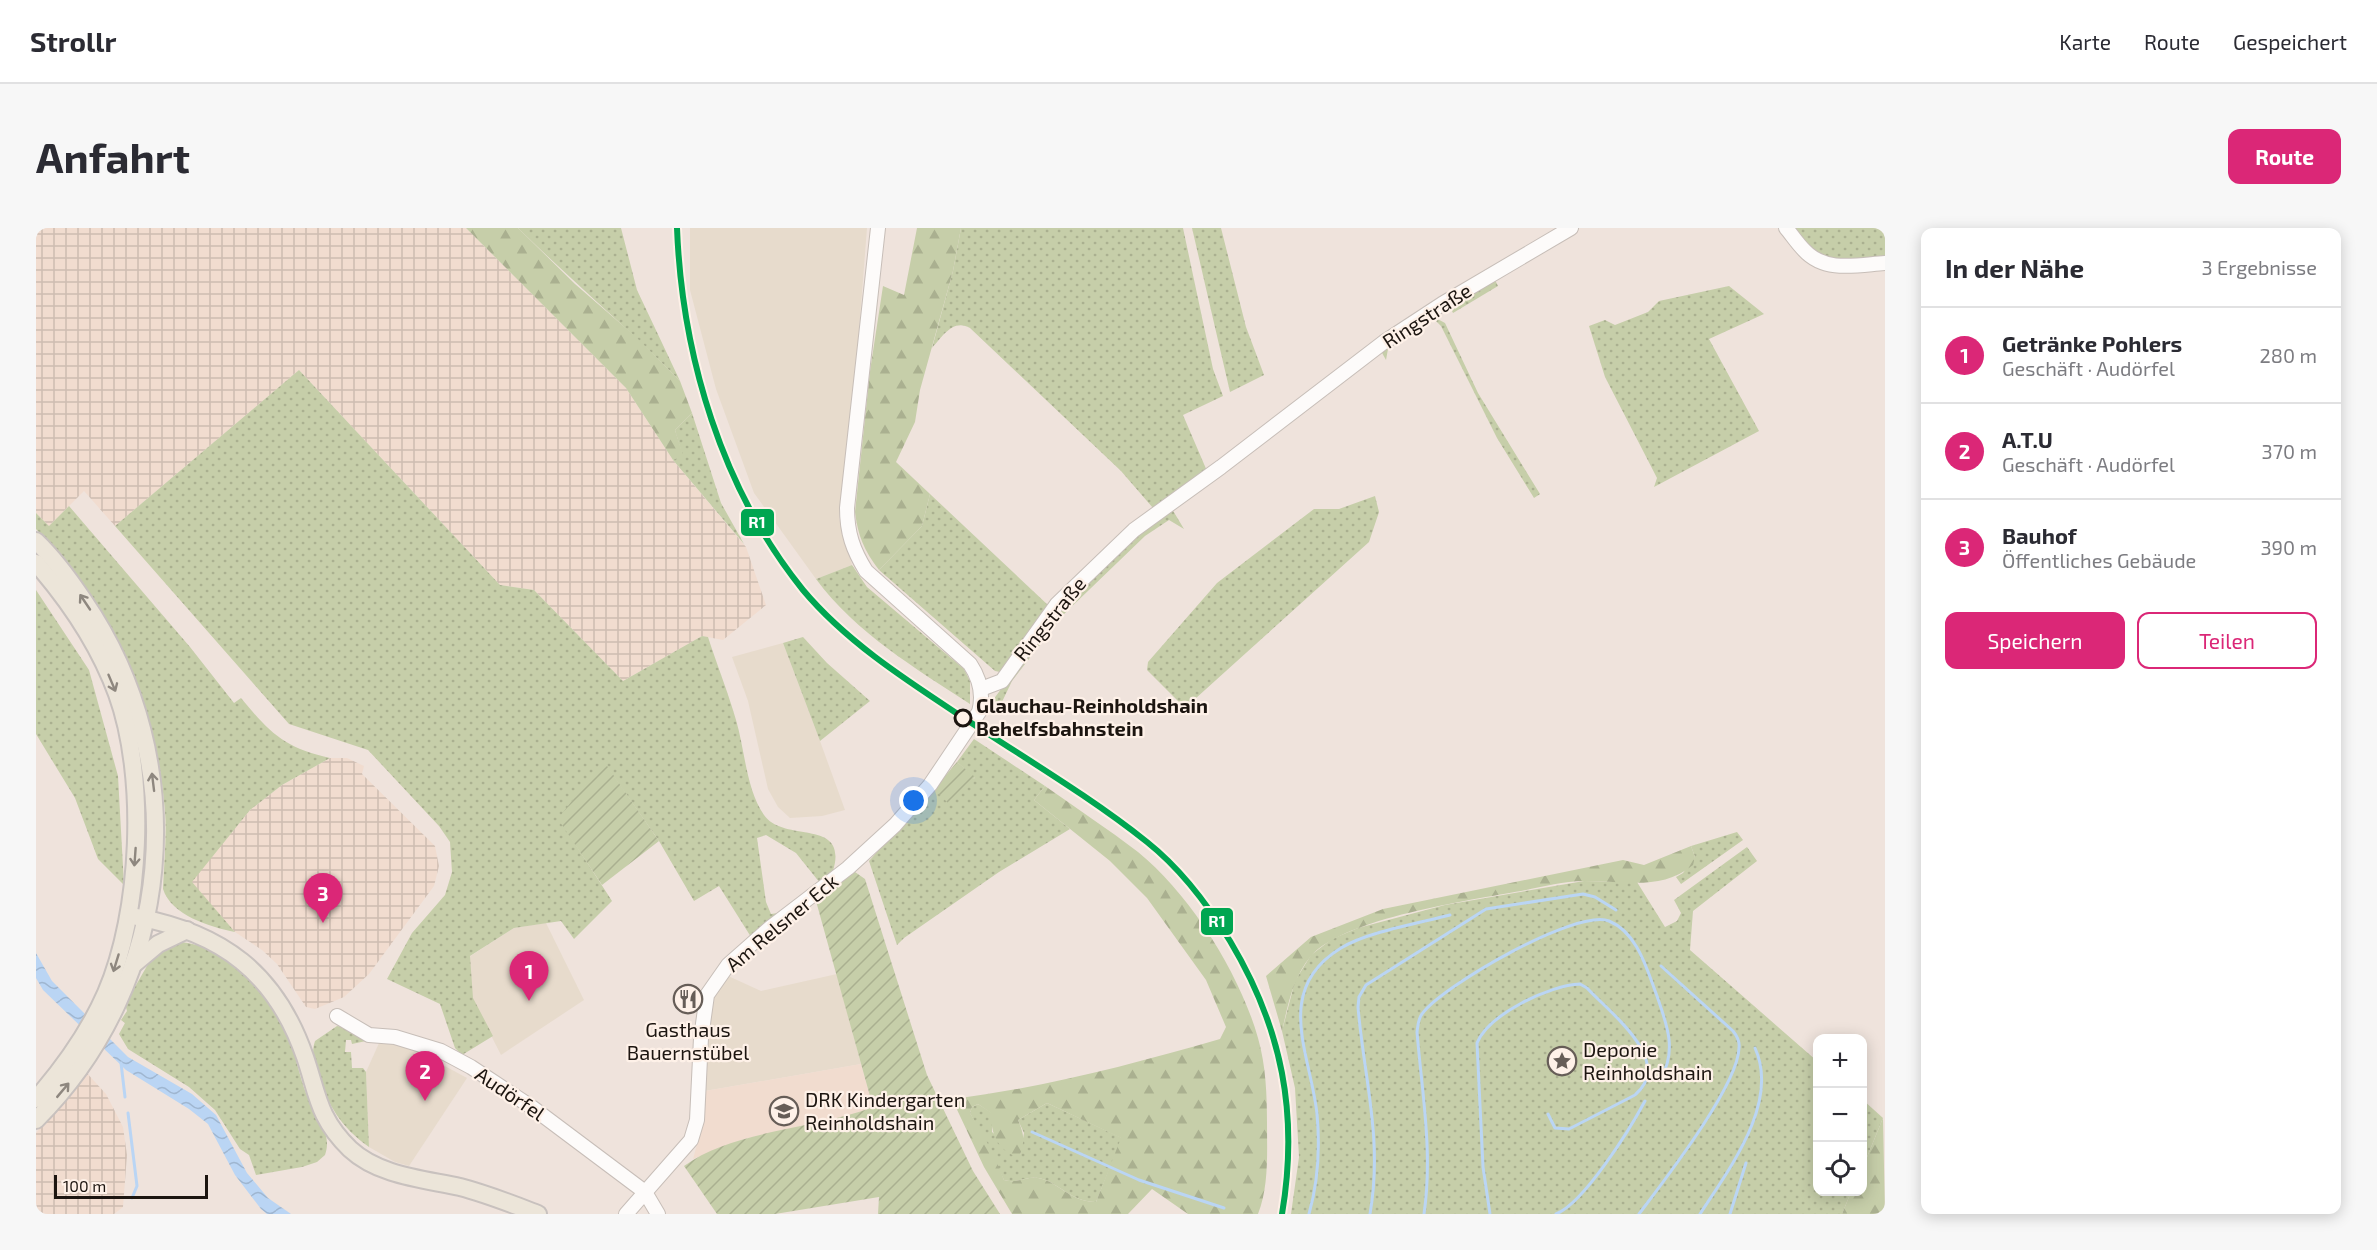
<!DOCTYPE html>
<html lang="de">
<meta charset="utf-8">
<style>
:root{--surface:#fff;--page:#f7f7f7;--text:#2b2b33;--muted:#7c7c81;--line:#e1e1e2;--accent:#db2777}
body{margin:0;font-family:"Exo 2",sans-serif;background:var(--page);color:var(--text)}
.controls{position:absolute;right:18px;bottom:18px;display:grid;overflow:hidden;border-radius:12px;box-shadow:0 3px 15px #0003}
.controls button{width:54px;height:54px;display:grid;place-items:center;padding:0;border:0;border-bottom:2px solid var(--line);background:var(--surface);color:var(--text);font:30px sans-serif}
.scale{position:absolute;left:18px;bottom:15px;width:154px;box-sizing:border-box;padding-left:6px;border:3px solid #1c1510;border-top:0;font-size:16px;line-height:21px;white-space:nowrap;color:#1c1510;-webkit-text-stroke:4px #fef1e8;paint-order:stroke}
.you{position:absolute;left:878px;top:573px;width:21px;height:21px;margin:-15px;border:4px solid #fff;border-radius:50%;background:#1a73e8;box-shadow:0 0 0 9px #1a73e833}
.badge{display:grid;place-items:center;width:39px;height:39px;border-radius:50%;background:var(--accent);color:#fff;font-size:20px;font-weight:700}
.pin{position:absolute;translate:-50% -50px;filter:drop-shadow(0 2px 3px #0008)}
.pin::after{content:'';position:absolute;top:32px;width:21px;height:18px;background:inherit;clip-path:polygon(0 0,100% 0,50% 100%)}
.list{margin:0;padding:0;list-style:none}
h2{display:flex;justify-content:space-between;align-items:center;height:78px;margin:0;padding:0 24px;font-size:26px}
h2 small{font-size:20px;font-weight:400;color:var(--muted)}
.list li{display:grid;grid-template-columns:39px 1fr auto;gap:18px;align-items:center;box-sizing:border-box;height:96px;padding:0 24px;border-top:2px solid var(--line)}
.list b{display:block;font-size:22px;white-space:nowrap}
.list p{margin:0;font-size:20px;white-space:nowrap;color:var(--muted)}
.list em{font-size:20px;font-style:normal;color:var(--muted)}
.actions{display:flex;gap:12px;padding:18px 24px}
.actions a{flex:1;padding:14px 0;border:2px solid var(--accent);border-radius:12px;text-align:center;font-size:21px;color:var(--accent)}
.actions .main{background:var(--accent);color:#fff}
.icon{flex:none;width:33px;height:33px;fill:none;stroke:currentColor;stroke-width:2;stroke-linecap:round;stroke-linejoin:round}
.map{position:relative;flex:none;width:1849px;height:986px;overflow:hidden;border-radius:12px}
header{display:flex;align-items:center;gap:36px;box-sizing:border-box;height:84px;padding:0 30px;background:var(--surface);border-bottom:2px solid var(--line)}
header strong{font-size:28px}
nav{display:flex;gap:33px;margin-inline-start:auto;font-size:21px}
.intro{display:flex;align-items:center;justify-content:space-between;box-sizing:border-box;height:144px;padding:0 36px}
h1{margin:0;font-size:42px}
.button{padding:15px 27px;border-radius:12px;background:var(--accent);color:#fff;font-size:21px;font-weight:700}
main{display:flex;gap:36px;padding:0 36px}
aside{flex:1;background:var(--surface);border-radius:12px;box-shadow:0 3px 15px #0003}
.map>svg:first-child{display:block}
</style>
<header>
<strong>Strollr</strong>
<nav><a>Karte</a><a>Route</a><a>Gespeichert</a></nav>
</header>
<div class="intro"><h1>Anfahrt</h1><a class="button">Route</a></div>
<main>
<div class="map">
<svg width="1849" height="986" viewBox="0 0 1849 986">
<defs>
<pattern id="industrial-grid" width="8" height="8" patternUnits="userSpaceOnUse" patternTransform="scale(1.5)"><rect width="8" height="8" fill="#f1dccf"/><path d="M0 4h8M4 0v8" fill="none" stroke="#cebcb1"/></pattern>
<pattern id="grass-dots" width="8" height="8" patternUnits="userSpaceOnUse" patternTransform="scale(1.5)"><rect width="8" height="8" fill="#c6cea9"/><path d="M2 2h.1M6 6h.1" fill="none" stroke="#aab090" stroke-width="1.8" stroke-linecap="round"/></pattern>
<pattern id="forest-firs" width="22" height="20" patternUnits="userSpaceOnUse" patternTransform="scale(1.5)"><rect width="22" height="20" fill="#c6cea9"/><path d="M5 1l3.5 6h-7zM16 11l3.5 6h-7z" fill="#aab090"/></pattern>
<pattern id="garden-furrows" width="10" height="10" patternUnits="userSpaceOnUse" patternTransform="scale(1.5)"><rect width="10" height="10" fill="#c6cea9"/><path d="M-1 1l2-2M0 10L10 0M9 11l2-2" fill="none" stroke="#aab090"/></pattern>
<pattern id="water-waves" width="16" height="10" patternUnits="userSpaceOnUse" patternTransform="scale(1.5)"><rect width="16" height="10" fill="#bad5f4"/><path d="M0 5q4-4 8 0t8 0" fill="none" stroke="#9fb6d0"/></pattern>
</defs>
<rect width="100%" height="100%" fill="#efe3dc"/>
<g fill="#e7dbcc">
<polygon points="654,0 831,0 822,116 803,290 816,337 780,351 718,265 680,161 654,62"/>
<polygon points="747,415 784,513 809,582 786,588 754,590 742,579 732,561 712,473 696,429"/>
<polygon points="510,695 548,772 465,827 436,770 433,729 478,700"/>
<polygon points="801,746 825,836 669,863 670,813 675,773 690,747 725,763"/>
<polygon points="344,813 381,823 431,850 373,938 359,934 333,919 330,844"/>
</g>
<g fill="url(#industrial-grid)">
<polygon points="0,0 430,0 590,160 637,232 710,319 730,377 687,412 666,408 587,453 498,362 464,357 263,142 79,298 48,263 13,298 0,285"/>
<polygon points="294,530 311,530 328,538 326,546 399,618 403,638 398,658 333,746 308,769 279,781 270,779 241,736 226,722 199,704 155,654 214,582 246,557"/>
<polygon points="49,843 70,866 87,899 91,927 87,979 78,986 0,986 0,905"/>
</g>
<polygon fill="#f1dccf" points="825,836 837,879 817,887 708,911 657,931 669,887 669,863"/>
<g fill="url(#grass-dots)">
<path d="M 482,0 L 585,0 L 601,62 L 644,153 C 592,100 535,52 482,0 Z"/>
<path d="M 925,0 L 1147,0 L 1177,141 L 1187,168 L 1147,187 L 1171,243 L 1117,280 L 1085,243 L 934,100 C 917,90 906,109 896,120 L 917,43 Z"/>
<polygon points="1156,0 1185,0 1210,99 1228,147 1194,164"/>
<polygon points="1754,0 1849,0 1849,31 1810,35 1785,30"/>
<polygon points="1459,52 1462,58 1417,85 1414,79"/>
<polygon points="1693,58 1728,86 1673,111 1723,203 1618,259 1621,250 1569,149 1553,98 1569,92 1579,97 1612,84 1623,73"/>
<polygon points="1396,88 1409,95 1442,165 1504,266 1498,270 1461,210 1405,98 1398,91 1352,121 1350,132 1345,123"/>
<path d="M 263,142 L 464,357 L 498,362 L 587,453 L 666,408 L 672,409 C 681,437 692,464 700,492 C 709,522 710,561 728,587 C 748,616 813,589 797,643 L 784,655 L 760,625 L 730,607 L 721,610 L 730,674 L 735,686 L 742,685 L 715,709 L 683,658 L 658,673 L 623,613 L 567,533 L 523,591 L 576,673 L 538,711 L 525,693 L 478,700 L 434,728 L 437,770 L 457,808 L 426,827 L 419,820 L 404,776 L 351,751 L 376,705 L 409,667 L 416,644 L 414,614 L 403,598 L 332,522 L 253,496 L 79,298 Z"/>
<polygon points="656,185 685,275 708,316 637,232 646,226 639,202"/>
<polygon points="894,266 1013,378 964,444 959,443 843,342 886,298"/>
<polygon points="1339,268 1343,284 1333,314 1149,480 1111,442 1112,434 1181,355 1278,281 1303,281"/>
<path d="M 33,278 L 154,419 L 198,475 L 205,470 C 234,505 248,520 294,530 L 246,557 L 214,582 L 156,654 L 199,704 C 174,699 135,687 127,661 C 128,635 131,608 129,583 C 119,468 80,384 0,301 L 0,285 L 13,298 Z"/>
<polygon points="1136,281 1148,301 1133,292 1109,308 1027,387 976,453 964,478 957,472 1023,382 1105,303"/>
<path d="M 816,337 L 831,359 L 928,441 L 934,453 L 934,476 C 879,440 820,405 780,351 Z"/>
<polygon points="0,362 53,442 82,548 88,657 62,631 39,570 0,506"/>
<polygon points="767,409 791,435 834,473 784,513 747,415"/>
<polygon points="938,511 1009,558 998,572 1034,601 963,644 868,710 861,717 833,633 898,561 939,550 921,534"/>
<polygon points="1701,604 1707,612 1645,656 1640,649 1647,645 1659,629 1655,618"/>
<polygon points="1711,619 1721,633 1657,683 1654,722 1781,833 1782,964 1815,964 1806,986 1255,986 1263,929 1259,860 1246,803 1259,753 1275,727 1296,711 1322,700 1409,677 1548,653 1601,654 1629,699 1641,693 1645,685 1638,672"/>
<path d="M 141,714 C 187,715 230,759 248,798 C 259,821 262,845 271,868 C 279,888 297,905 289,927 L 281,934 L 266,939 L 220,947 L 213,927 L 204,921 L 179,882 L 153,859 L 92,821 L 83,806 L 89,795 L 85,792 L 91,783 L 89,776 L 115,731 L 123,722 Z"/>
<path d="M 301,798 L 307,799 L 330,813 L 316,816 L 315,812 L 310,812 L 309,824 L 315,824 L 316,840 L 327,840 L 330,844 L 333,919 C 305,899 292,878 282,845 C 278,834 275,825 279,813 Z"/>
<polygon points="1827,872 1847,890 1827,939"/>
<path d="M 1011,875 L 1086,910 L 1060,974 C 1034,974 1022,953 1002,950 C 990,948 980,956 968,952 L 934,885 L 936,879 L 942,876 L 956,885 L 956,904 L 984,927 L 988,905 L 982,892 Z"/>
</g>
<g fill="url(#forest-firs)" fill-rule="evenodd">
<polygon points="430,0 482,0 539,56 600,109 644,153 656,185 639,202 647,227 637,232 590,160"/>
<path d="M 881,0 L 925,0 L 917,43 L 884,162 L 879,194 L 860,234 L 894,266 L 886,298 L 843,342 C 828,322 822,308 819,284 L 834,143 L 847,58 L 868,67 Z"/>
<path d="M 1009,558 C 1040,580 1072,601 1102,624 C 1154,666 1204,746 1222,810 C 1230,838 1231,867 1231,896 C 1231,924 1233,959 1222,986 L 1152,986 L 1116,961 L 1092,986 L 976,986 L 948,939 L 916,871 C 1011,859 1093,837 1184,811 L 1190,799 L 1170,752 L 1111,670 L 1074,633 L 998,572 ZM 1011,875 L 1085,910 L 1060,974 C 1034,974 1022,953 1002,950 C 990,948 980,956 968,952 L 956,923 L 934,885 L 936,879 L 942,876 L 955,885 C 955,906 961,921 981,929 L 984,927 C 989,912 988,906 982,892 Z"/>
<path d="M 1655,618 L 1659,629 L 1657,637 C 1624,664 1587,652 1548,653 C 1527,653 1506,659 1485,663 C 1435,672 1308,690 1275,728 C 1257,749 1252,777 1246,803 L 1230,748 L 1275,709 L 1347,681 L 1587,632 L 1608,637 Z"/>
<polygon points="1847,890 1849,986 1806,986 1815,964 1826,964 1827,939"/>
</g>
<g fill="url(#garden-furrows)">
<polygon points="567,532 623,613 566,657 522,591"/>
<polygon points="921,534 939,549 914,577 898,561"/>
<path d="M 819,644 L 829,651 L 891,847 L 937,943 L 964,986 L 842,986 L 843,969 L 739,986 L 681,986 L 648,938 C 697,902 780,901 837,879 L 780,673 Z"/>
</g>
<polygon fill="url(#water-waves)" points="0,725 16,753 92,829 156,866 180,887 211,945 232,970 255,986 231,986 225,981 199,947 172,896 153,881 90,842 7,762 0,750"/>
<g fill="none" stroke-linecap="round" stroke-linejoin="round">
<g stroke="#bad5f4" stroke-width="3">
<polyline points="85,835 89,869"/>
<polyline points="92,885 101,958 96,970"/>
<polyline points="996,904 1103,952 1188,980"/>
<path d="M 1273,986 C 1282,954 1284,919 1281,886 C 1275,827 1236,762 1305,720 C 1331,704 1383,695 1414,687"/>
<path d="M 1334,986 C 1347,911 1328,851 1322,779 L 1323,769 L 1330,757 L 1450,681 L 1547,666 L 1559,669 L 1580,682"/>
<path d="M 1388,986 C 1397,924 1386,865 1381,804 C 1382,798 1382,791 1386,786 C 1406,758 1541,680 1573,693 C 1602,705 1611,742 1621,768 C 1631,797 1641,822 1625,850"/>
<path d="M 1454,986 L 1447,939 L 1441,815 C 1453,786 1514,757 1544,756 L 1551,760 C 1574,785 1639,833 1599,867 L 1533,901 L 1519,900 L 1512,886"/>
<path d="M 1520,986 C 1548,975 1594,901 1609,873"/>
<path d="M 1603,986 C 1627,954 1702,858 1703,820 C 1704,813 1701,808 1697,803 L 1625,738"/>
<path d="M 1664,986 C 1693,941 1744,875 1719,820"/>
<polyline points="1694,986 1710,935"/>
</g>
<g stroke="#c7beb8" stroke-width="16">
<g id="minor">
<path d="M 1750,0 C 1756,7 1761,15 1768,22 C 1789,45 1821,37 1849,35"/>
<polyline points="945,461 966,453 1021,376 1098,302 1185,239 1348,114 1406,76 1535,0"/>
<polyline points="301,788 333,807 359,809 405,823 435,839 497,880 609,964 622,986"/>
<path d="M 590,986 L 655,912 L 661,892 L 665,810 L 671,767 L 692,737 L 735,699 L 812,640 L 859,597 L 894,557 L 943,484 C 948,466 944,451 934,436 L 830,343 C 817,322 811,305 811,280 L 842,0"/>
</g>
</g>
<g stroke="#c8c1be" stroke-width="20">
<g id="major">
<path d="M 0,313 C 19,331 34,352 48,373 C 158,534 139,753 0,892"/>
<path d="M 0,335 C 34,374 63,417 81,466 C 111,549 105,684 70,765 C 53,804 28,839 0,871"/>
<path d="M 101,689 C 186,705 240,745 269,829 C 282,867 282,890 314,921 C 343,948 388,951 424,959 C 451,966 476,976 502,986"/>
<polyline points="98,736 122,716 151,702"/>
</g>
</g>
<use href="#minor" stroke="#fdfbfa" stroke-width="14"/>
<use href="#major" stroke="#ece5d9" stroke-width="16"/>
<g stroke="#fef1e8" stroke-width="10">
<path id="rail-1" d="M 641,0 C 646,128 686,262 767,362 C 813,417 878,457 937,496 C 995,534 1057,571 1111,614 C 1145,641 1172,677 1194,713 C 1246,800 1263,886 1246,986"/>
</g>
<use href="#rail-1" stroke="#00a651" stroke-width="6"/>
</g>
<defs><path id="oneway-shaft" d="M-6 0H5M1.5-3L5.5 0L1.5 3" fill="none" stroke-width="1.6" stroke-linecap="round" stroke-linejoin="round" transform="scale(1.5)"/></defs>
<g stroke="#8e877f">
<use href="#oneway-shaft" transform="translate(49 374) rotate(-124)"/>
<use href="#oneway-shaft" transform="translate(76 455) rotate(67)"/>
<use href="#oneway-shaft" transform="translate(117 554) rotate(-97)"/>
<use href="#oneway-shaft" transform="translate(99 629) rotate(94)"/>
<use href="#oneway-shaft" transform="translate(80 735) rotate(107)"/>
<use href="#oneway-shaft" transform="translate(27 862) rotate(-50)"/>
</g>
<defs>
<g id="restaurant-ring" transform="scale(1.5)"><circle r="9.5" fill="#fef1e8" stroke="#665d57" stroke-width="1.5"/><path d="M-5-6h1v4h1v-4h1v4h1v-4h1v5L-1.5 .5V6h-2V.5L-5-1ZM5-6V6H3V1.5H1.5Q1.5-4 5-6Z" fill="#665d57"/></g>
<g id="sight-ring" transform="scale(1.5)"><circle r="9.5" fill="#fef1e8" stroke="#665d57" stroke-width="1.5"/><path d="M0-6L1.8-2.2L6-1.7L2.9 1.2L3.7 5.4L0 3.3L-3.7 5.4L-2.9 1.2L-6-1.7L-1.8-2.2Z" fill="#665d57"/></g>
<g id="school-ring" transform="scale(1.5)"><circle r="9.5" fill="#fef1e8" stroke="#665d57" stroke-width="1.5"/><path d="M0-5L7-2L0 1L-7-2ZM-4 1L0 2.5L4 1V4Q0 6-4 4Z" fill="#665d57"/></g>
</defs>
<g fill-rule="evenodd">
<use href="#restaurant-ring" x="652" y="771"/>
<use href="#sight-ring" x="1526" y="833"/>
<use href="#school-ring" x="748" y="883"/>
</g>
<circle fill="#fef1e8" stroke="#1c1510" stroke-width="3" cx="927" cy="490" r="8"/>
<g text-anchor="middle" stroke-width="4.5" stroke-linejoin="round" paint-order="stroke">
<g font-size="20" fill="#1c1510" stroke="#fef1e8">
<text transform="translate(1391 88) rotate(-33)" y="7">Ringstraße</text>
<text transform="translate(1014 391) rotate(-51)" y="7">Ringstraße</text>
<text transform="translate(746 695) rotate(-40)" y="7">Am Relsner Eck</text>
<text transform="translate(474 866) rotate(34)" y="7">Audörfel</text>
</g>
<g font-size="20" font-weight="bold" fill="#1c1510" stroke="#fef1e8" text-anchor="start">
<text x="940" y="485">Glauchau-Reinholdshain<tspan x="940" dy="23">Behelfsbahnstein</tspan></text>
</g>
<g font-size="20" fill="#1c1510" stroke="#fef1e8" text-anchor="start">
<text x="652" y="809" text-anchor="middle">Gasthaus<tspan x="652" dy="23">Bauernstübel</tspan></text>
<text x="1547" y="829">Deponie<tspan x="1547" dy="23">Reinholdshain</tspan></text>
<text x="769" y="879">DRK Kindergarten<tspan x="769" dy="23">Reinholdshain</tspan></text>
</g>
</g>
<g stroke="#fef1e8" stroke-width="2">
<rect x="704" y="280" width="35" height="29" rx="6" fill="#00a651"/>
<rect x="1164" y="679" width="34" height="29" rx="6" fill="#00a651"/>
</g>
<g font-size="16" text-anchor="middle" font-weight="bold" fill="#fff">
<text x="721" y="300">R1</text>
<text x="1181" y="699">R1</text>
</g>
</svg>
<div class="controls">
<button>+</button>
<button>−</button>
<button><svg class="icon" aria-label="locate" viewBox="0 0 24 24"><circle cx="12" cy="12" r="6"/><path d="M12 2v4M12 18v4M2 12h4M18 12h4"/></svg></button>
</div>
<div class="scale">100 m</div>
<div class="you"></div>
<div class="pin badge" style="left:493px;top:773px">1</div>
<div class="pin badge" style="left:389px;top:873px">2</div>
<div class="pin badge" style="left:287px;top:695px">3</div>
</div>
<aside>
<h2>In der Nähe<small>3 Ergebnisse</small></h2>
<ul class="list">
<li><span class="badge">1</span><div><b>Getränke Pohlers</b><p>Geschäft · Audörfel</p></div><em>280 m</em></li>
<li><span class="badge">2</span><div><b>A.T.U</b><p>Geschäft · Audörfel</p></div><em>370 m</em></li>
<li><span class="badge">3</span><div><b>Bauhof</b><p>Öffentliches Gebäude</p></div><em>390 m</em></li>
</ul>
<div class="actions"><a class="main">Speichern</a><a>Teilen</a></div>
</aside>
</main>
